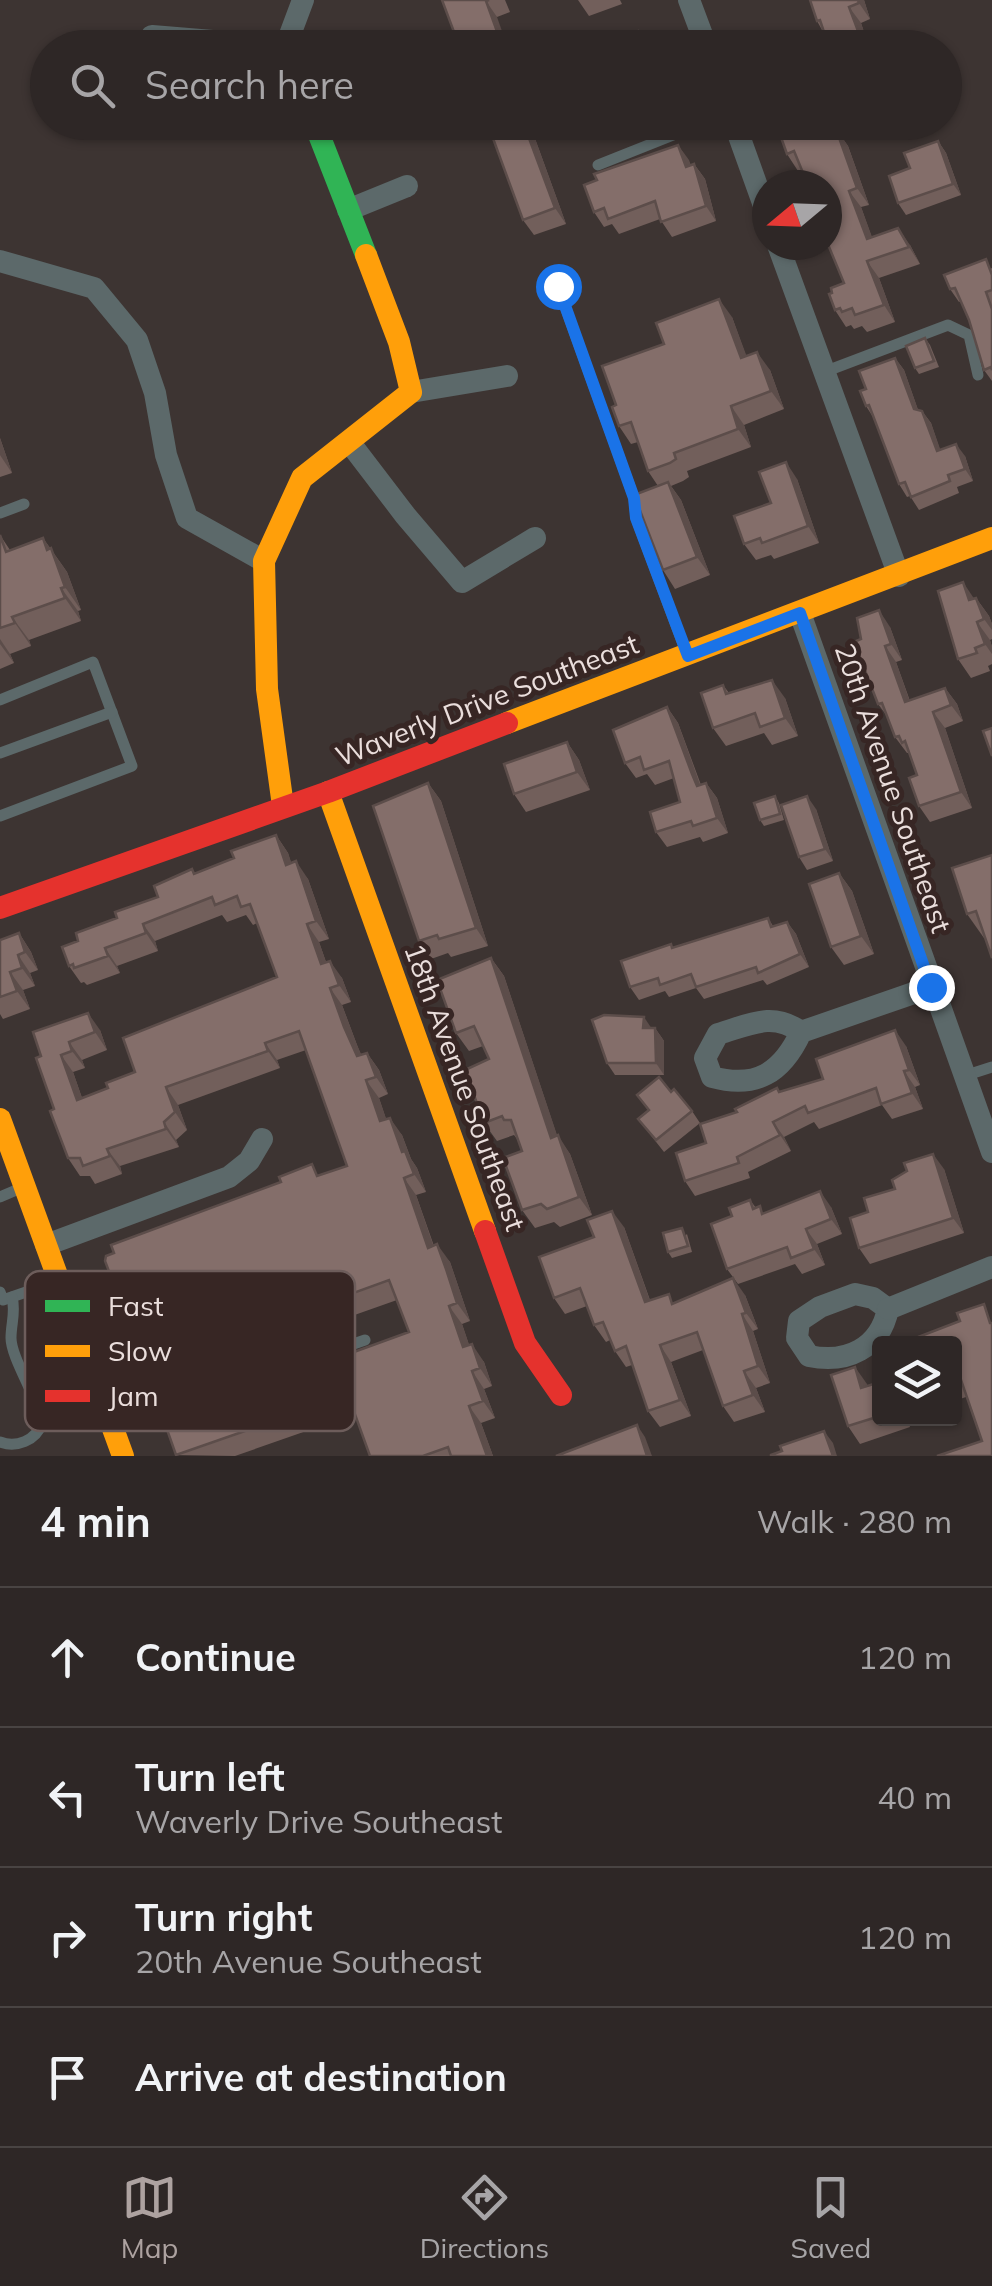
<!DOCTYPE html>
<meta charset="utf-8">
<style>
:root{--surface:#2e2726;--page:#362f2e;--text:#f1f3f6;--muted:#a7a5a7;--line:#494443;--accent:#ada2a0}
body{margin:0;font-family:Mulish,sans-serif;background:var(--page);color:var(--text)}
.controls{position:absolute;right:30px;bottom:30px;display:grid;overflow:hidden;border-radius:10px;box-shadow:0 2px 8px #0004}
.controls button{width:90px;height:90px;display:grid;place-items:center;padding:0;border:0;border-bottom:2px solid var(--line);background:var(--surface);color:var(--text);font:50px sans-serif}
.compass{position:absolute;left:752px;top:170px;width:90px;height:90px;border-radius:50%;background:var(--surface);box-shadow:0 2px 8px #0004;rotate:251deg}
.stop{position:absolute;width:30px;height:30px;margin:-22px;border:8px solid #1a73e8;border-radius:50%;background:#fff}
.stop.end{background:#1a73e8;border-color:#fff;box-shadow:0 2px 10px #0008}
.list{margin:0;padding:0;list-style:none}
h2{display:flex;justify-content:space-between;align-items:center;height:130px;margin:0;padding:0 40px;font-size:42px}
h2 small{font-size:32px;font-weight:400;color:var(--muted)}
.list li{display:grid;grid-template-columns:65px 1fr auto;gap:30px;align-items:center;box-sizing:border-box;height:140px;padding:0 40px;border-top:2px solid var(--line)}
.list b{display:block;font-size:38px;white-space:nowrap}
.list p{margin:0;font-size:32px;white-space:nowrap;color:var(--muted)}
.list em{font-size:32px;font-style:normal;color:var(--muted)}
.icon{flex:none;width:55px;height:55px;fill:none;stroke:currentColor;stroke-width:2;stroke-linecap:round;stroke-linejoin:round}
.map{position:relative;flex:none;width:992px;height:1456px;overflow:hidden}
.search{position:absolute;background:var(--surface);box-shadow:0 2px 8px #0004;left:30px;right:30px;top:30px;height:110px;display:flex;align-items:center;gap:25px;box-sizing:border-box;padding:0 35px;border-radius:55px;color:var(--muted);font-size:38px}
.sheet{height:690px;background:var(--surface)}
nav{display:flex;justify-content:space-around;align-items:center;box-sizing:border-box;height:140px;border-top:2px solid var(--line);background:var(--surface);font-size:28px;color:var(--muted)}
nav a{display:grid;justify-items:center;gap:5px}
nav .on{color:var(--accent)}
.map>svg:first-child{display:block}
</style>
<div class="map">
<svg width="992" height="1456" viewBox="0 0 992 1456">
<rect width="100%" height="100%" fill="#3d3432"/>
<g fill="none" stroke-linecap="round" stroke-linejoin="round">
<g stroke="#5c696a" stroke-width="11">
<polyline points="598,165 706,122"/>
<polyline points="558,287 634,498 636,518 686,652"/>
<polyline points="824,372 948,325 969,335 978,375"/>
<polyline points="0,513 24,504"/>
<polyline points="0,700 93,662 132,766 0,816"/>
<polyline points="0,753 112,712"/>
<polyline points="964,1076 992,1067"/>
<polyline points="0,1197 21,1188"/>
<polyline points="0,1292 3,1300 55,1282"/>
<polyline points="117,1427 365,1340"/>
<path d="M 0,1442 C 16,1448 36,1441 42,1423 C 38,1398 11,1358 11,1338 C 11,1323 16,1312 12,1297"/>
</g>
<g stroke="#5c696a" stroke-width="22">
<polyline points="689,0 707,48"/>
<polyline points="152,36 285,47"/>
<polyline points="285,48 303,0"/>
<polyline points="734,122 767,214"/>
<polyline points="348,210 407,186"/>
<polyline points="778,245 899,576"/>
<polyline points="0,261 94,288 137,340 155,393 166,455 187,518 264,561"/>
<polyline points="411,392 507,376"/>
<polyline points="350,443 405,515 462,582 535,538"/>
<polyline points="800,613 992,1152"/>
<path d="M 801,1032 C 772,1011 749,1025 718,1034 L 705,1058 L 712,1077 C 756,1089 782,1073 801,1032 L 931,987"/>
<polyline points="46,1245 229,1177 249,1161 262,1139"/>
<path d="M 855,1294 L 873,1298 L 888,1309 C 880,1348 847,1364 809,1356 L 797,1338 L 799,1321 L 820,1307 Z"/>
<polyline points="888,1309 992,1267"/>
</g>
<polyline stroke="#30b455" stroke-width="22" points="314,122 366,255"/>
<g stroke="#ff9f0a" stroke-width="22">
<polyline points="507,723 992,538"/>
<polyline points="328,792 485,1231"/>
<polyline points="283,806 267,689 264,561 302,478 411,392 399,342 366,255"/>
<polyline points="0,1119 123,1456"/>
</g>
<g stroke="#e5322d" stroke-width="22">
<polyline points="0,908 328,792 507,723"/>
<polyline points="485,1231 525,1343 561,1395"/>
</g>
</g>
<g fill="#725f5b">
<polygon points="442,0 505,0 510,12 497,17"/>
<polygon points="574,0 620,0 622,4 589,16 578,0"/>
<polygon points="864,0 870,19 861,23 869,47 832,48 817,21"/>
<polygon points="487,122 529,122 566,224 534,235 523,220"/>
<polygon points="563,122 609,122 586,132 583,127 570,132"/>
<polygon points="881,122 912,122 888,132"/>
<polygon points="836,129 848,146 869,205 861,207 872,238 910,245 920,264 879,278 895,322 867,332 862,326 854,329 851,325 846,327 835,310 844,283 829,247 827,248 824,245 827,245 827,185 802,170 798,171 787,154"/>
<polygon points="938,141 946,153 961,195 906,215 898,203"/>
<polygon points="678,145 691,165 694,164 705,179 716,221 672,237 660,219 619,234 612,224 604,227 594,212"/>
<polygon points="992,268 992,381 984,370 969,320 961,301 959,302 950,289"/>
<polygon points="732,317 746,356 770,370 784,409 744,425 751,447 687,471 689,477 683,481 671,486 681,500 710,575 675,589 663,570 658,486 648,471 638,442 631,444 619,426 616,405 664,344"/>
<polygon points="925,338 930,345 939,367 919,374 915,368"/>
<polygon points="895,358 904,370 918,410 922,411 931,423 940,450 965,456 973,481 957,487 959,493 919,510 910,496 907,497 899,484 873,417 866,406 866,389"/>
<polygon points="0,438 12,473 0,477"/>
<polygon points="797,479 819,543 774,559 771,555 756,560 744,544 771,503"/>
<polygon points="0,535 10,550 43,538 67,572 81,610 78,611 81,621 29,640 31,646 10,654 14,663 0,669"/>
<polygon points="974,598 976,598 989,616 992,624 992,639 990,640 992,647 992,664 988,666 990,671 971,678 958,659"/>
<polygon points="890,627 902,660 896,662 910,701 945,688 957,704 963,721 945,728 972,808 930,822 919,806 917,775 909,753 907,753 895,737 887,716 878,704 854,642"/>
<polygon points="723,685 729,693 785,698 798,736 772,745 764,733 726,746 713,728"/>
<polygon points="667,707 678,723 701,785 706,783 717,798 728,833 703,842 700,837 667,847 656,832 680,802 674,778 655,785 647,774 636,778 625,763"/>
<polygon points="567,742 579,760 590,790 526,812 514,794"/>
<polygon points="428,783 441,801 488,946 451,957 448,953 431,959 419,941"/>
<polygon points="775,796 779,803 784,820 764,826 760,820"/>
<polygon points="816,809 833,861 807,870 799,857"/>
<polygon points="276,835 288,853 291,863 308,879 329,939 319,942 326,962 342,978 351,1002 342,1005 357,1045 361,1055 367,1053 379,1070 388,1094 379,1098 386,1119 402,1135 411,1159 417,1168 426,1192 416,1195 434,1246 450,1262 470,1321 462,1324 469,1345 484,1362 492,1386 484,1389 495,1418 481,1423 493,1456 370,1456 355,1414 235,1456 176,1455 409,1332 397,1300 233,1358 219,1336 191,1349 199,1378 166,1392 153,1374 139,1324 135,1326 123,1308 320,1175 347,1166 306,1050 277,1060 280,1068 178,1105 187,1130 176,1140 179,1147 120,1166 122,1174 95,1184 90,1176 80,1176 68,1158 54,1109 41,1056 33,1032 100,1030 107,1050 82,1060 85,1068 73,1072 82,1098 108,1088 135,1072 277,977 257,923 253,925 246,915 227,922 222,915 155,941 158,951 117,966 120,973 87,985 84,982 81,983 69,966 78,941 158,897 192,869 195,874 234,858"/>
<polygon points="992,855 985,937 984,938 967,914"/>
<polygon points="839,873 852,891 874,954 844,965 831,947"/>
<polygon points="768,918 773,926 787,922 796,934 809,967 767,985 763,980 704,999 696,988 669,997 665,991 639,1000 630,987 671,944 673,947"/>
<polygon points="19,933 31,952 38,970 30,973 35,986 23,990 30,1009 3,1019 0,1014 0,940"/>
<polygon points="491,958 504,976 557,1136 570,1154 592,1215 560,1227 554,1222 535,1228 522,1210 522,1151 517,1139 514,1135 497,1141 484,1123 489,1059 483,1046 469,1051 456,1033"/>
<polygon points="652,1028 655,1028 664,1041 664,1075 615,1075 607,1063"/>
<polygon points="906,1046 920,1085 915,1087 923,1109 892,1119 882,1105 819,1129 814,1122 784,1137 791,1151 748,1172 750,1178 695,1196 685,1181 706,1143 737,1112 779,1092 823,1079"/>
<polygon points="671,1092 692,1111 700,1123 664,1152 638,1119 648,1110 637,1095"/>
<polygon points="944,1169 964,1233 870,1264 859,1248 868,1212 895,1189"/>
<polygon points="750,1200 756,1208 764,1213 831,1207 842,1234 817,1244 825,1265 802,1274 795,1264 738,1284 727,1269 732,1216"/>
<polygon points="624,1227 650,1300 675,1303 745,1295 758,1329 753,1331 770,1383 756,1388 765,1412 734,1422 723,1406 703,1350 671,1362 691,1416 660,1427 648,1411 632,1365 626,1367 615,1351 610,1340 606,1342 594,1325 587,1306 565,1314 554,1298"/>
<polygon points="687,1234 692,1252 672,1258 668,1252"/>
<polygon points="984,1304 982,1441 966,1397 954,1401 954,1344 960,1321"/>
<polygon points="880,1382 880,1418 907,1418 910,1427 860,1444 848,1426 867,1384 867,1386"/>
</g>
<g fill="#5c4d4a">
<polygon points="858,0 864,0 870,19 859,3"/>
<polygon points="486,1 497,17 508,48 503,48"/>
<polygon points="849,7 861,23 869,47 858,31"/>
<polygon points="523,122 529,122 566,224 555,208"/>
<polygon points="836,129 848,146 869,205 857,188"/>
<polygon points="938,141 946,153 961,195 953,184"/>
<polygon points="678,145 689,160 697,182 686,167"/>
<polygon points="694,164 705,179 716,221 706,206"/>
<polygon points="849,191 861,207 879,256 867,239"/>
<polygon points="898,228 910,245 920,264 909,247"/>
<polygon points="867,261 879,278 895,322 884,305"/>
<polygon points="719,299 732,317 754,376 741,358"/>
<polygon points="757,352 770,370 784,409 771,391"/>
<polygon points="895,358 904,370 922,421 914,409"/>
<polygon points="731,406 744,425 751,447 738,429"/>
<polygon points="922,411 931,423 945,463 937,451"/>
<polygon points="0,438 12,473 0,455"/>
<polygon points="956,444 965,456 973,481 965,469"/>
<polygon points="786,462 797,479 819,543 808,526"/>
<polygon points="668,482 681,500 710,575 697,557"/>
<polygon points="43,538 67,572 81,610 65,587"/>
<polygon points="963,582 975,600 969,600"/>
<polygon points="61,588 78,611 81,621 65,598"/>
<polygon points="976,598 989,616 992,624 992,630 984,619"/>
<polygon points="879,610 890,627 902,660 891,644"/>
<polygon points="12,617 29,640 31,646 15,623"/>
<polygon points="977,622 990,640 992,647 992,654 985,644"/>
<polygon points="0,639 10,654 14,663 0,644"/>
<polygon points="885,646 896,662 916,719 905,702"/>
<polygon points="772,680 785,698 798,736 785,718"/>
<polygon points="945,688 957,704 963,721 951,705"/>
<polygon points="667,707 678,723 702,790 697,786 692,774"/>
<polygon points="933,712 945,728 972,808 961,792"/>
<polygon points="567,742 579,760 590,790 577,772"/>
<polygon points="428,783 441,801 488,946 476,928"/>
<polygon points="706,783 717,798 728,833 717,818"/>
<polygon points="807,796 816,809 833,861 825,849"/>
<polygon points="276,835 288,853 298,882 286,865"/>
<polygon points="296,861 308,879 329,939 316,921"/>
<polygon points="839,873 852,891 874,954 861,936"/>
<polygon points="787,922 796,934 809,967 800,954"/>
<polygon points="143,924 155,941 158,951 146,933"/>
<polygon points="307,924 319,942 333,982 321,964"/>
<polygon points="19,933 31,952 38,970 25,952"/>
<polygon points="105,948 117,966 120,973 108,956"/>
<polygon points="18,955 30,973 35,986 22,968"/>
<polygon points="491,958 504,976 564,1156 551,1138"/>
<polygon points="330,961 342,978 351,1002 339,985"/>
<polygon points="10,972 23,990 30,1009 17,991"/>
<polygon points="330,988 342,1005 357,1045 370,1074 357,1056 344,1027"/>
<polygon points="88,1013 100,1030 107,1050 95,1032"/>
<polygon points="644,1017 652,1029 643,1028"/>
<polygon points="655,1028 664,1041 664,1075 656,1063"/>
<polygon points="895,1030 906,1046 920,1085 909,1070"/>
<polygon points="69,1042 82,1060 85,1068 72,1051"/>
<polygon points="265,1043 277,1060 280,1068 268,1051"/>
<polygon points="367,1053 379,1070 388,1094 376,1077"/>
<polygon points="61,1055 73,1072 89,1118 77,1100"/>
<polygon points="904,1071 915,1087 923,1109 912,1093"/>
<polygon points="366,1080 379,1098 393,1139 380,1121"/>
<polygon points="166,1087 178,1105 187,1130 175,1112"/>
<polygon points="390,1118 402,1135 411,1159 417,1168 426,1192 414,1174 402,1152"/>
<polygon points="164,1122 176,1140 179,1147 166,1129"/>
<polygon points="773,1122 784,1137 791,1151 780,1135"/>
<polygon points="558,1135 570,1154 592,1215 579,1197"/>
<polygon points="107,1149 120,1166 122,1174 110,1156"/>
<polygon points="933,1154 944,1169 964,1233 953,1218"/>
<polygon points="404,1178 416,1195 440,1265 428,1248"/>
<polygon points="820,1191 831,1207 842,1234 831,1219"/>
<polygon points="612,1211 624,1227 656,1318 645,1302"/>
<polygon points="806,1229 817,1244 825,1265 814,1249"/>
<polygon points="437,1244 450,1262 470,1321 457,1303"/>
<polygon points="733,1278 745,1295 758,1329 746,1313"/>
<polygon points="449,1306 462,1324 476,1365 463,1347"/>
<polygon points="742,1314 753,1331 770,1383 758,1366"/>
<polygon points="179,1332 191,1349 199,1378 187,1360"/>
<polygon points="472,1344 484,1362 492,1386 480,1368"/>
<polygon points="660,1345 671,1362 691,1416 680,1400"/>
<polygon points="855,1367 867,1384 873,1405 861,1388"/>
<polygon points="472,1371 484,1389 495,1418 483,1401"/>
<polygon points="744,1371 756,1388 765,1412 753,1395"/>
<polygon points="469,1406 481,1423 493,1456 487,1456"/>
<polygon points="637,1425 645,1437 652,1456 647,1456"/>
<polygon points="824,1431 833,1443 837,1456 833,1456"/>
</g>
<g fill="#846e6a" stroke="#5c4d4a" stroke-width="2.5">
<polygon points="442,0 489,0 486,1 503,48 460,48"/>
<polygon points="810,0 858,0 859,3 849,7 858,31 827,41 820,20 817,21"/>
<polygon points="638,31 640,37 644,36 648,48 621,48 618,38"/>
<polygon points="487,122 523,122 555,208 523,220"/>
<polygon points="797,122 827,122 830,132 836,129 857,188 849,191 867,239 898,228 909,247 867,261 884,305 855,315 852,308 842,312 840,308 835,310 829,294 832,293 831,288 844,283 827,242 827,185 808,185 794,151 787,154 778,129"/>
<polygon points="938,141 953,184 898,203 889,176 910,168 904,153"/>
<polygon points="678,145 686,167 694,164 706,206 661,222 655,201 608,219 604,208 594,212 584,185 597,180 594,174"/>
<polygon points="986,259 992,275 992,290 986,292 992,309 992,370 991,367 984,370 969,320 955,288 950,289 944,275"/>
<polygon points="719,299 741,358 757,352 771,391 731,406 738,429 674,453 676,459 670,463 648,471 631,422 619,426 612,407 616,405 602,366 664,344 656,323"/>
<polygon points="925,338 934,361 915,368 906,346"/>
<polygon points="895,358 914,409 922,411 937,451 956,444 965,469 948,475 950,481 911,497 905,482 899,484 869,405 866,406 860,391 866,389 859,371"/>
<polygon points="786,462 808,526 762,543 760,538 744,544 734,516 771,503 759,472"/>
<polygon points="668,482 697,557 663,570 634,495"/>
<polygon points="0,535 6,552 43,538 47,550 51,548 65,587 61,588 65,598 12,617 15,623 0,628"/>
<polygon points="963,582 969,600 976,598 984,619 977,622 985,644 975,648 977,653 958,659 938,591"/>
<polygon points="879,610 891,644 885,646 905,702 945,688 951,705 933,712 961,792 919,806 909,778 917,775 905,741 902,743 899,736 895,737 882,703 878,704 854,642 861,639 857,618"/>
<polygon points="772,680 785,718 760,727 755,713 713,728 701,693 723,685 726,694"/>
<polygon points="667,707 692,774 697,786 706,783 717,818 693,826 691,821 656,832 650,812 680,802 669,761 644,770 640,757 625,763 613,730"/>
<polygon points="992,728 992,756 983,731"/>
<polygon points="567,742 577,772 514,794 504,764"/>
<polygon points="428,783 476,928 439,939 437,935 419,941 373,806"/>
<polygon points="775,796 780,814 760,820 754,803"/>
<polygon points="807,796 825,849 799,857 781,805"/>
<polygon points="276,835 286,865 296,861 316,921 307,924 321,964 330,961 339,985 330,988 344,1027 357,1056 367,1053 376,1077 366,1080 380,1121 390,1118 402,1152 405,1151 414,1174 404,1178 428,1248 437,1244 446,1269 457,1303 449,1306 463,1347 472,1344 480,1368 472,1371 483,1401 469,1406 487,1456 451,1456 448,1447 423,1456 370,1456 348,1395 176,1455 164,1421 409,1332 389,1280 221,1341 212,1316 179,1332 187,1360 153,1374 133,1304 123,1308 105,1261 106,1256 114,1253 111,1245 281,1182 279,1177 312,1164 317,1176 347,1166 299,1031 265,1043 268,1051 166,1087 175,1112 164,1122 166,1129 107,1149 110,1156 83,1166 80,1158 68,1158 50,1111 54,1109 36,1058 41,1056 33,1032 88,1013 95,1032 69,1042 72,1051 61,1055 77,1100 108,1088 106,1083 135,1072 123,1038 277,977 250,904 241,907 237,896 215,905 212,897 143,924 146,933 105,948 108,956 74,968 73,964 69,966 62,947 78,941 76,933 117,918 115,912 158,897 154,886 192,869 194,874 234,858 231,851"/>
<polygon points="992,855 992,958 976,911 967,914 952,868"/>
<polygon points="839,873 861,936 831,947 809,884"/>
<polygon points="768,918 771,927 787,922 800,954 758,973 756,967 696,987 691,974 660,985 658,978 630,987 621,961 671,944 672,948"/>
<polygon points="19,933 25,952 18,955 22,968 10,972 17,991 0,997 0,940"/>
<polygon points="491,958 551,1138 558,1135 579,1197 547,1209 541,1204 522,1210 503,1158 522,1151 511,1120 504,1120 502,1116 484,1123 465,1070 489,1059 474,1026 456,1033 437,980"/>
<polygon points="604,1015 644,1017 643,1028 655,1028 656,1063 607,1063 592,1020"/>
<polygon points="895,1030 909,1070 904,1071 912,1093 881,1104 876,1088 808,1113 805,1106 773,1122 780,1135 737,1157 739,1163 685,1181 676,1153 706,1143 700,1124 737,1112 735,1109 777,1088 779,1092 823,1079 816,1059"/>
<polygon points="659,1077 671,1092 674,1089 692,1111 656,1140 638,1119 649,1110 637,1095"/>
<polygon points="933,1154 953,1218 859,1248 850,1218 868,1212 864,1198 895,1189 892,1180 907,1171 904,1163"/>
<polygon points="820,1191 831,1219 806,1229 814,1249 791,1258 787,1247 727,1269 711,1224 732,1216 729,1208 750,1200 753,1209 760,1206 762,1214"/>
<polygon points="612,1211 645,1302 669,1294 672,1304 733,1278 746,1313 742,1314 758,1366 744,1371 753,1395 723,1406 697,1332 660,1345 680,1400 648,1411 626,1346 615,1351 603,1322 594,1325 580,1288 554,1298 539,1257 594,1237 587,1220"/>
<polygon points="682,1228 688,1246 668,1252 663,1233"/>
<polygon points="984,1304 990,1323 992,1323 992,1456 937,1456 982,1441 960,1377 954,1379 954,1344 900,1344 960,1321 957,1313"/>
<polygon points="855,1367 861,1388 880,1382 880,1416 848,1426 831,1375"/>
<polygon points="637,1425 647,1456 556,1456"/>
<polygon points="824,1431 833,1456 771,1456 771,1455 782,1451 780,1446"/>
</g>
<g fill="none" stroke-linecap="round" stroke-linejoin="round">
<polyline stroke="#1a73e8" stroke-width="12" points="558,286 634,498 636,518 688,656 800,613 931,987"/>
</g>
<g text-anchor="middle" stroke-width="10" stroke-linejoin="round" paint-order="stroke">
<g font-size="28" fill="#eadedc" stroke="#372624">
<text transform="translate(487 700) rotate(-21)" y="10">Waverly Drive Southeast</text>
<text transform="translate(893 788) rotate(71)" y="10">20th Avenue Southeast</text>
<text transform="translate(465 1087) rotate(70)" y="10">18th Avenue Southeast</text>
</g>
</g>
<rect x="25" y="1271" width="330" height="160" rx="15" fill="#372624" stroke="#6d5d5b" stroke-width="2.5"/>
<rect x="45" y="1300" width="45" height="12" fill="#30b455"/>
<rect x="45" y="1345" width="45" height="12" fill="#ff9f0a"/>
<rect x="45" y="1390" width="45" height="12" fill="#e5322d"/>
<g font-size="28" fill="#eadedc">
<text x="108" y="1316">Fast</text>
<text x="108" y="1361">Slow</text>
<text x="108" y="1406">Jam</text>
</g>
</svg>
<div class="controls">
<button><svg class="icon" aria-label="layers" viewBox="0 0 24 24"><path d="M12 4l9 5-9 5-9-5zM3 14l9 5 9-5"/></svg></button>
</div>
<svg class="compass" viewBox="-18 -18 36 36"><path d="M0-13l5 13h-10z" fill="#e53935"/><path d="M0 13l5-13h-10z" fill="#a7a5a7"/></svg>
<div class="stop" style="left:558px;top:286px"></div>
<div class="stop end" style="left:931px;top:987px"></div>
<div class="search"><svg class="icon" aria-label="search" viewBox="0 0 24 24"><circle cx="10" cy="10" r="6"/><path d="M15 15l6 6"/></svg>Search here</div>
</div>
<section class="sheet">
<h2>4 min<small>Walk · 280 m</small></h2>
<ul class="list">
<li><svg class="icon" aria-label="ahead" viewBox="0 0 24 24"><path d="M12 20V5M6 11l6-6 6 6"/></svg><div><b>Continue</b></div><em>120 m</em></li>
<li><svg class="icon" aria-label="left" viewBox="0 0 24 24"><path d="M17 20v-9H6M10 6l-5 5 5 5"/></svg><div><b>Turn left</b><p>Waverly Drive Southeast</p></div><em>40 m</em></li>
<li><svg class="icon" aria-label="right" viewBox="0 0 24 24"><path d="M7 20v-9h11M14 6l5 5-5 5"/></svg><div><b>Turn right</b><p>20th Avenue Southeast</p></div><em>120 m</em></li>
<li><svg class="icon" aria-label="arrive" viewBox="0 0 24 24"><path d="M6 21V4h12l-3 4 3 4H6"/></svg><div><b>Arrive at destination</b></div></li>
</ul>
</section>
<nav>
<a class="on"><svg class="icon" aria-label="map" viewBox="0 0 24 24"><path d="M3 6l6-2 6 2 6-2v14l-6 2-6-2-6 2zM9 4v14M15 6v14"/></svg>Map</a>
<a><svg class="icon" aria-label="directions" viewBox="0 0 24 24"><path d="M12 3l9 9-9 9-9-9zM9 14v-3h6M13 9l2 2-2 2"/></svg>Directions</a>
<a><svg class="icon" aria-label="saved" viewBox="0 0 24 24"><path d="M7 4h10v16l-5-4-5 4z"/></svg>Saved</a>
</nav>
